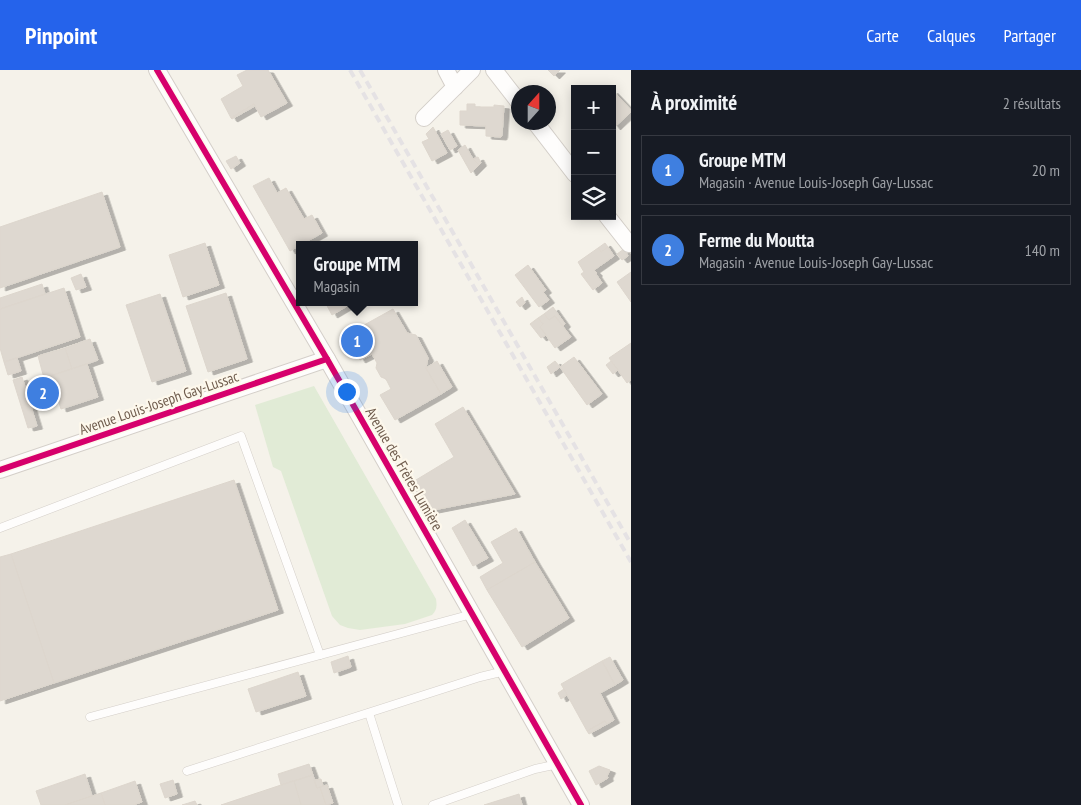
<!DOCTYPE html>
<html lang="fr">
<meta charset="utf-8">
<style>
:root{--surface:#171b24;--page:#242831;--text:#f1f3f6;--muted:#9ea1a6;--line:#363941;--accent:#2563eb}
body{margin:0;font-family:"PT Sans Narrow",sans-serif;background:var(--page);color:var(--text)}
.controls{position:absolute;right:15px;top:15px;display:grid;overflow:hidden;border-radius:0px;box-shadow:0 2px 12px #0003}
.controls button{width:45px;height:45px;display:grid;place-items:center;padding:0;border:0;border-bottom:1px solid var(--line);background:var(--surface);color:var(--text);font:25px sans-serif}
.compass{position:absolute;left:511px;top:15px;width:45px;height:45px;border-radius:50%;background:var(--surface);box-shadow:0 2px 12px #0003;rotate:21deg}
.you{position:absolute;left:346px;top:321px;width:18px;height:18px;margin:-12px;border:4px solid #fff;border-radius:50%;background:#1a73e8;box-shadow:0 0 0 8px #1a73e833}
.badge{display:grid;place-items:center;width:32px;height:32px;border-radius:50%;background:var(--accent);color:#fff;font-size:16px;font-weight:700}
.pin{position:absolute;translate:-50% -50%;border:2px solid #fff;box-shadow:0 1px 5px #0006}
.popup{position:absolute;left:296px;top:171px;width:122px;height:65px;box-sizing:border-box;display:grid;place-content:center;border-radius:0px;background:var(--surface);filter:drop-shadow(0 1px 4px #0005);font-size:16px;white-space:nowrap;color:var(--muted)}
.popup b{font-size:19px;color:var(--text)}
.popup::after{content:'';position:absolute;left:50%;top:100%;margin-left:-10px;border:10px solid transparent;border-top-color:var(--surface)}
.list{margin:0;padding:0;list-style:none}
h2{display:flex;justify-content:space-between;align-items:center;height:65px;margin:0;padding:0 20px;font-size:21px}
h2 small{font-size:16px;font-weight:400;color:var(--muted)}
.list li{display:grid;grid-template-columns:32px 1fr auto;gap:15px;align-items:center;box-sizing:border-box;height:70px;margin:0 10px 10px;padding:0 10px;border:1px solid var(--line);border-radius:0px}
.list b{display:block;font-size:19px;white-space:nowrap}
.list p{margin:0;font-size:16px;white-space:nowrap;color:var(--muted)}
.list em{font-size:16px;font-style:normal;color:var(--muted)}
.icon{flex:none;width:28px;height:28px;fill:none;stroke:currentColor;stroke-width:2;stroke-linecap:round;stroke-linejoin:round}
.map{position:relative;flex:none;width:631px;height:735px;overflow:hidden}
header{display:flex;align-items:center;gap:30px;box-sizing:border-box;height:70px;padding:0 25px;background:var(--accent);color:#fff}
header strong{font-size:24px}
nav{display:flex;gap:28px;margin-inline-start:auto;font-size:18px}
main{display:flex}
aside{flex:1;background:var(--surface)}
.map>svg:first-child{display:block}
</style>
<header>
<strong>Pinpoint</strong>
<nav><a>Carte</a><a>Calques</a><a>Partager</a></nav>
</header>
<main>
<div class="map">
<svg width="631" height="735" viewBox="0 0 631 735">
<defs>
<filter id="shadow"><feDropShadow dx="5.5" dy="3" stdDeviation="0" flood-color="#0004"/></filter>
</defs>
<rect width="100%" height="100%" fill="#f5f2ea"/>
<path fill="#e1ebd6" d="M 314,316 L 436,529 C 437,536 437,540 432,545 L 405,554 L 360,560 L 348,558 L 340,555 L 332,546 L 281,401 L 273,397 L 255,335 Z"/>
<g fill="#ded8d0" stroke="#ddd6cd" filter="url(#shadow)">
<polygon points="247,0 268,0 287,33 261,47 254,34 231,48 221,29 243,16 237,5"/>
<polygon points="548,0 560,0 554,6"/>
<polygon points="612,20 631,40 631,42 618,54 612,48"/>
<polygon points="254,34 255,36 232,49 231,48"/>
<polygon points="467,34 475,34 475,37 494,37 494,35 504,36 502,65 501,67 486,66 486,56 460,55 460,41 467,41"/>
<polygon points="612,48 618,54 615,57 612,53"/>
<polygon points="433,57 447,83 432,91 422,72 429,69 426,64"/>
<polygon points="448,60 457,76 450,80 441,64"/>
<polygon points="465,75 473,89 479,95 471,103 458,80"/>
<polygon points="236,86 240,93 231,99 226,91"/>
<polygon points="478,87 481,93 479,95 473,89"/>
<polygon points="269,108 277,123 286,118 304,149 312,145 322,163 290,181 253,116"/>
<polygon points="102,122 120,177 0,218 0,157"/>
<polygon points="205,173 219,215 183,227 169,185"/>
<polygon points="605,173 608,177 601,182 598,178"/>
<polygon points="608,177 614,186 594,200 597,203 596,204 602,213 593,220 581,204 584,202 578,192 598,178 601,182"/>
<polygon points="624,179 628,186 622,190 617,184"/>
<polygon points="528,195 546,220 543,222 549,230 539,237 515,205"/>
<polygon points="631,202 631,232 617,212"/>
<polygon points="81,204 86,217 76,220 71,208"/>
<polygon points="42,214 45,224 0,239 0,228"/>
<polygon points="64,218 80,267 4,292 0,278 0,239"/>
<polygon points="226,223 247,289 208,302 186,236"/>
<polygon points="160,224 186,301 152,312 126,235"/>
<polygon points="522,227 525,233 520,237 516,232"/>
<polygon points="325,232 354,232 332,245"/>
<polygon points="553,237 565,254 563,256 555,246 549,250 544,244"/>
<polygon points="393,239 407,263 416,265 428,288 426,298 441,324 395,350 380,325 391,319 386,309 381,307 376,298 377,293 372,284 360,290 346,265"/>
<polygon points="544,244 549,250 555,246 571,267 555,278 540,257 543,254 538,248"/>
<polygon points="538,248 543,254 540,257 546,265 541,268 530,254"/>
<polygon points="90,269 98,290 72,299 65,278"/>
<polygon points="631,273 631,310 627,313 609,288"/>
<polygon points="65,278 72,299 44,308 38,286"/>
<polygon points="574,287 602,324 587,335 560,297"/>
<polygon points="17,288 21,301 8,305 4,292"/>
<polygon points="437,291 452,317 441,324 426,298"/>
<polygon points="555,291 560,297 551,304 547,297"/>
<polygon points="611,291 618,300 613,304 606,295"/>
<polygon points="87,294 98,327 61,339 50,306"/>
<polygon points="22,307 37,356 28,358 13,310"/>
<polygon points="463,337 515,424 428,441 411,413 454,387 435,354"/>
<polygon points="234,410 278,540 54,613 11,484"/>
<polygon points="465,450 488,488 473,496 452,458"/>
<polygon points="516,458 535,492 487,520 480,507 503,493 491,472"/>
<polygon points="11,484 54,613 0,631 0,487"/>
<polygon points="535,492 569,548 522,577 487,520"/>
<polygon points="348,586 351,597 334,603 331,592"/>
<polygon points="610,587 623,610 615,615 602,591"/>
<polygon points="602,591 615,615 600,623 614,650 607,654 605,651 587,661 561,614"/>
<polygon points="298,602 306,626 256,642 248,619"/>
<polygon points="564,619 567,625 561,629 558,623"/>
<polygon points="605,651 607,654 589,664 587,661"/>
<polygon points="309,694 313,705 281,715 278,704"/>
<polygon points="599,696 610,700 607,706 608,708 596,715 589,701"/>
<polygon points="85,704 92,726 65,735 41,735 36,721"/>
<polygon points="313,705 317,718 320,717 326,735 301,735 294,711"/>
<polygon points="321,709 323,716 317,718 314,710"/>
<polygon points="173,710 177,724 165,728 160,714"/>
<polygon points="135,711 142,732 133,735 105,735 101,723"/>
<polygon points="294,711 301,735 221,735 281,715"/>
<polygon points="327,715 333,733 326,735 320,717"/>
<polygon points="101,723 105,735 65,735"/>
<polygon points="519,724 522,735 484,735"/>
<polygon points="195,731 197,735 182,735"/>
</g>
<g fill="none" stroke-linecap="round" stroke-linejoin="round">
<g stroke="#d4cfc9" stroke-width="9">
<g id="service">
<polyline points="0,458 241,366 320,585"/>
<polyline points="369,643 398,735"/>
<polyline points="90,647 472,544"/>
<polyline points="187,701 480,607 505,601"/>
<polyline points="433,735 535,699 558,694"/>
</g>
</g>
<g stroke="#d4cfc9" stroke-width="18">
<g id="minor">
<polyline points="157,0 327,289 581,735"/>
<polyline points="446,0 455,17"/>
<polyline points="494,0 518,31"/>
<polyline points="424,48 472,0"/>
<polyline points="535,52 575,104"/>
<polyline points="607,146 629,174"/>
<polyline points="0,400 327,289"/>
</g>
</g>
<use href="#service" stroke="#fefdfc" stroke-width="8"/>
<use href="#minor" stroke="#fefdfc" stroke-width="16"/>
<g stroke="#e5e2e4" stroke-width="4" stroke-dasharray="8 5" stroke-linecap="butt">
<polyline points="350,0 631,492"/>
<polyline points="360,0 631,474"/>
</g>
<g stroke="#fdf8ec" stroke-width="9">
<g id="cycleway">
<polyline points="157,0 327,289 581,735"/>
<polyline points="0,400 327,289"/>
</g>
</g>
<use href="#cycleway" stroke="#d6006c" stroke-width="6"/>
</g>
<g text-anchor="middle" stroke-width="4.5" stroke-linejoin="round" paint-order="stroke">
<g font-size="15" fill="#705d4e" stroke="#fdf8ec">
<text transform="translate(159 333) rotate(-19)" y="5">Avenue Louis-Joseph Gay-Lussac</text>
<text transform="translate(404 399) rotate(60)" y="5">Avenue des Frères Lumière</text>
</g>
</g>
</svg>
<div class="controls">
<button>+</button>
<button>−</button>
<button><svg class="icon" aria-label="layers" viewBox="0 0 24 24"><path d="M12 4l9 5-9 5-9-5zM3 14l9 5 9-5"/></svg></button>
</div>
<svg class="compass" viewBox="-18 -18 36 36"><path d="M0-13l5 13h-10z" fill="#e53935"/><path d="M0 13l5-13h-10z" fill="#9ea1a6"/></svg>
<div class="you"></div>
<div class="pin badge" style="left:357px;top:271px;background:#3f7fe0">1</div>
<div class="popup"><b>Groupe MTM</b>Magasin</div>
<div class="pin badge" style="left:43px;top:323px;background:#3f7fe0">2</div>
</div>
<aside>
<h2>À proximité<small>2 résultats</small></h2>
<ul class="list">
<li><span class="badge" style="background:#3f7fe0">1</span><div><b>Groupe MTM</b><p>Magasin · Avenue Louis-Joseph Gay-Lussac</p></div><em>20 m</em></li>
<li><span class="badge" style="background:#3f7fe0">2</span><div><b>Ferme du Moutta</b><p>Magasin · Avenue Louis-Joseph Gay-Lussac</p></div><em>140 m</em></li>
</ul>
</aside>
</main>
